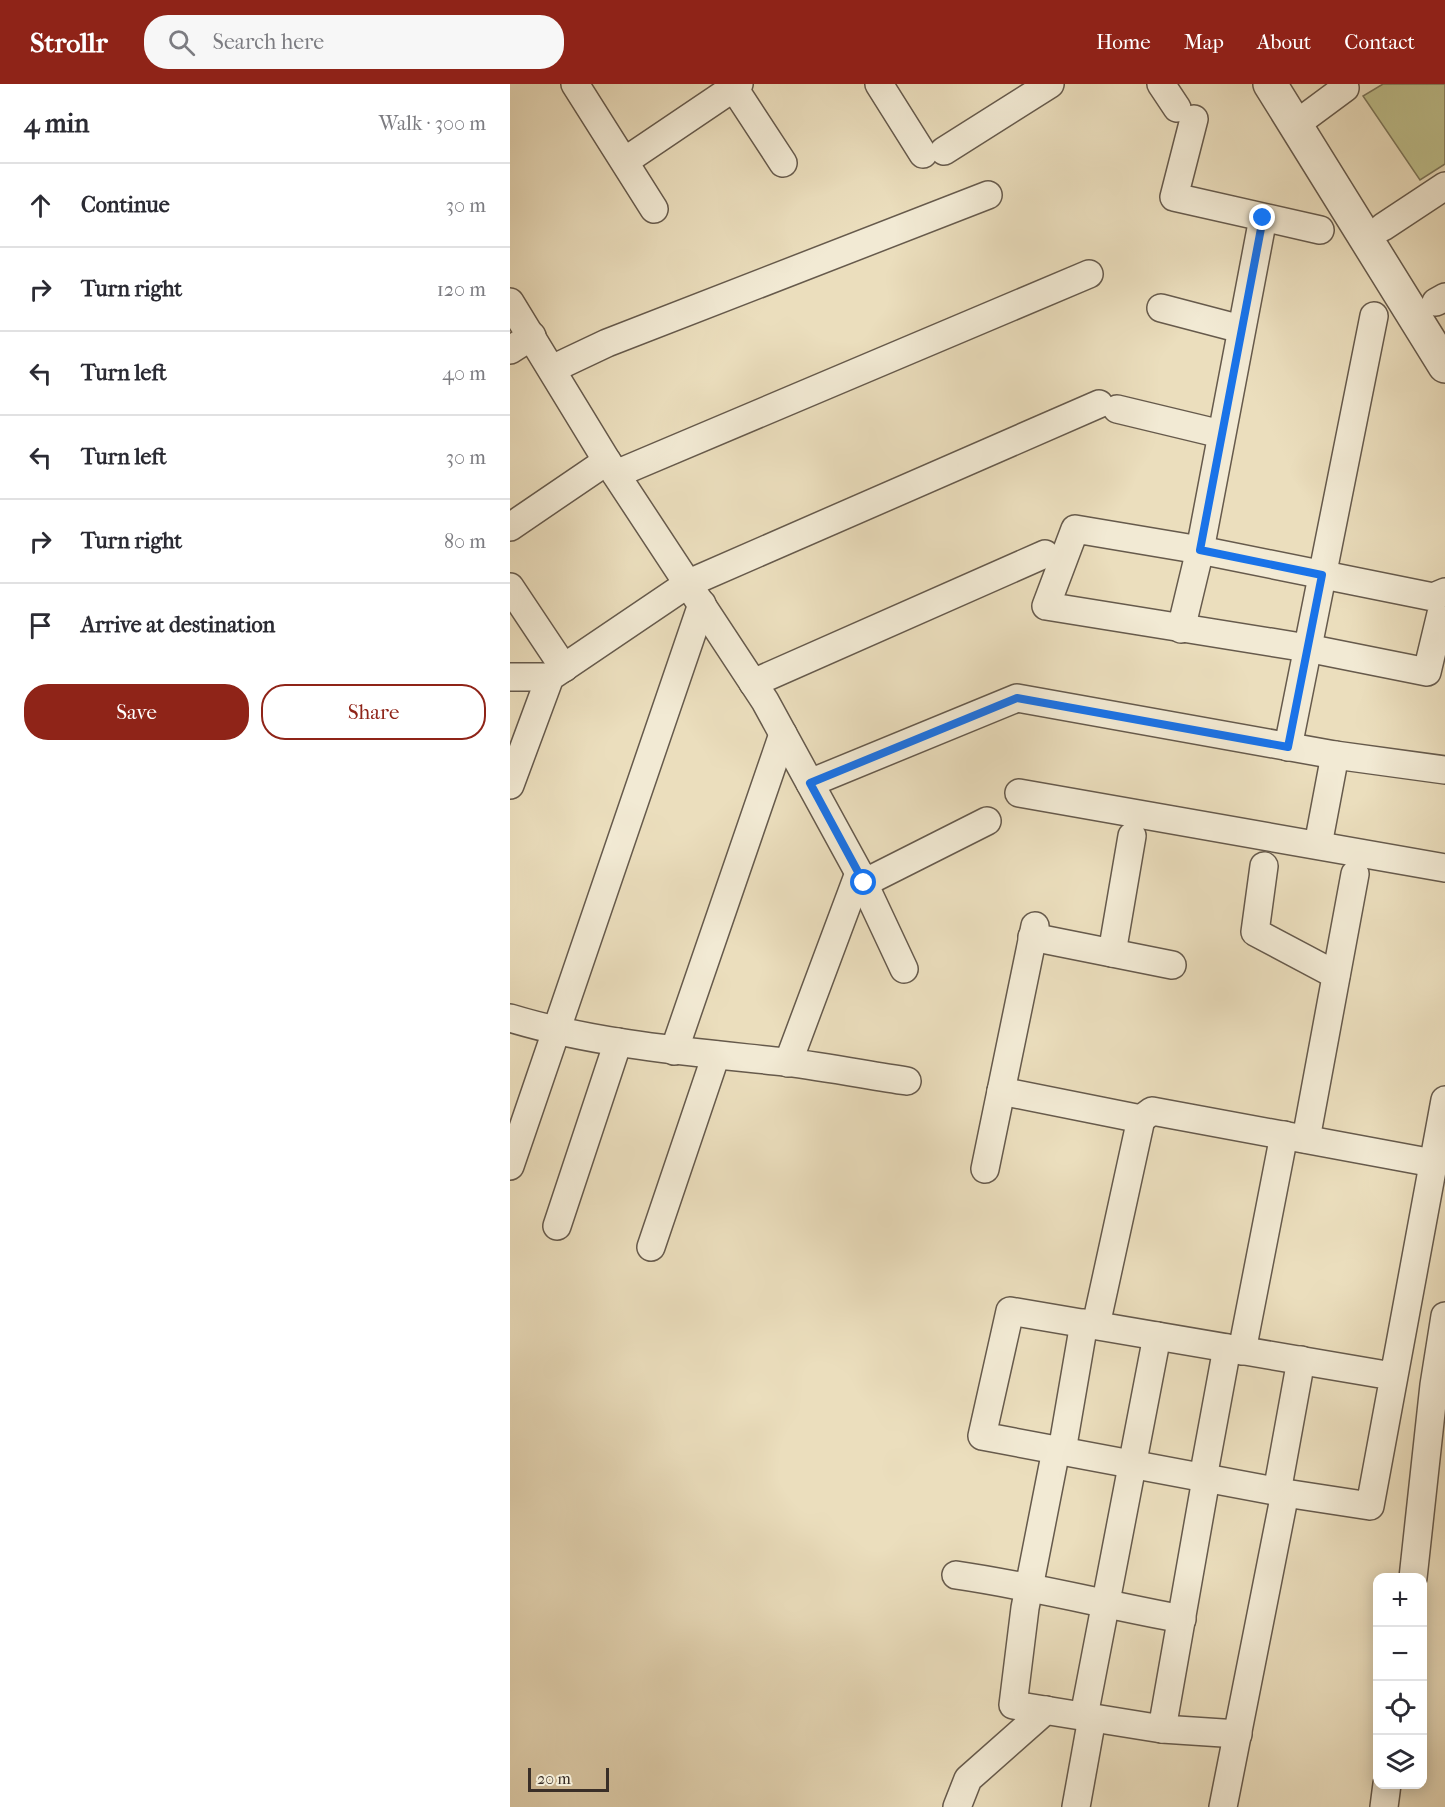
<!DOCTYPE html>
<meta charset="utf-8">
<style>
:root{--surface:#fff;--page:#f7f7f7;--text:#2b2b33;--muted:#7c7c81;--line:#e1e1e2;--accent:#8f2418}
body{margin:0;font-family:"IM FELL French Canon",serif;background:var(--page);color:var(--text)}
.controls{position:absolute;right:18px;bottom:18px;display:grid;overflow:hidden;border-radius:12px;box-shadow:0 3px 15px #0003}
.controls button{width:54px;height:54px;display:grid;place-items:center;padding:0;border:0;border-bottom:2px solid var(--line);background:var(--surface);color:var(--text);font:30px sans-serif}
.scale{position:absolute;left:18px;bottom:15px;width:81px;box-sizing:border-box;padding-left:6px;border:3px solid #392e27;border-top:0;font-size:16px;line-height:21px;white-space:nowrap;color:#392e27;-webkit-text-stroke:4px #f2ead4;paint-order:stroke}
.stop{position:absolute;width:18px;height:18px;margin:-14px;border:4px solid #1a73e8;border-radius:50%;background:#fff}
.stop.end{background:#1a73e8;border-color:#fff;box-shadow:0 2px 6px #0008}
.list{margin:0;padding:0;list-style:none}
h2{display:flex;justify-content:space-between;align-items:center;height:78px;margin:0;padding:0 24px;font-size:26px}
h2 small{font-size:20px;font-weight:400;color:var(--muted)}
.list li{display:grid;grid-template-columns:39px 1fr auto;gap:18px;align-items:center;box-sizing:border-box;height:84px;padding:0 24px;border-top:2px solid var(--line)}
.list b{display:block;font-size:22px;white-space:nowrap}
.list em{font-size:20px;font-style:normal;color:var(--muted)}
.actions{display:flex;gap:12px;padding:18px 24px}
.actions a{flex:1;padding:14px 0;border:2px solid var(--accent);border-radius:24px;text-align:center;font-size:21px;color:var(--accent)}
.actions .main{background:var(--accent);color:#fff}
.icon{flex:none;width:33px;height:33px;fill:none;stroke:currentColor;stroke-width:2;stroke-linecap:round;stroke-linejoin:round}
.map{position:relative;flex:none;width:935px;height:1723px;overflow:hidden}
header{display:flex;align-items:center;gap:36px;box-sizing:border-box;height:84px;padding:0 30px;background:var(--accent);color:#fff}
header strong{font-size:28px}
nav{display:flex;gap:33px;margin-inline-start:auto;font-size:21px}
.search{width:420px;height:54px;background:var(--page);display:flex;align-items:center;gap:15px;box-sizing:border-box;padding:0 21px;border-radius:24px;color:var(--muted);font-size:22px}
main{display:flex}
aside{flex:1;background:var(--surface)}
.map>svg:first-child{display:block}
</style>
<header>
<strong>Strollr</strong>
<div class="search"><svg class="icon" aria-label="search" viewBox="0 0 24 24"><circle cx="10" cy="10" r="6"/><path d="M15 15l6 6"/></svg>Search here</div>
<nav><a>Home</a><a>Map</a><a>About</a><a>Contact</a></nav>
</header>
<main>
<aside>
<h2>4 min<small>Walk · 300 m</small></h2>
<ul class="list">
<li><svg class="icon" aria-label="ahead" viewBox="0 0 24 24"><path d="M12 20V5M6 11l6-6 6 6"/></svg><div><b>Continue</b></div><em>30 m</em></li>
<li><svg class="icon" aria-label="right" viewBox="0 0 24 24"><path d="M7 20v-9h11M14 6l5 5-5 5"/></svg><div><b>Turn right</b></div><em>120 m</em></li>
<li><svg class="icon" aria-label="left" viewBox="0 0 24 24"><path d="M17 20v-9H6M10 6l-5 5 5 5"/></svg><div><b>Turn left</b></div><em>40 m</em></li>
<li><svg class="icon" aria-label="left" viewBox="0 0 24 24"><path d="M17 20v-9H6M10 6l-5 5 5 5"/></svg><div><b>Turn left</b></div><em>30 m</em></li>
<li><svg class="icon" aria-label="right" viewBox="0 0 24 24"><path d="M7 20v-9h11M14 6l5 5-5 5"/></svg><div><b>Turn right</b></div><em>80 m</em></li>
<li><svg class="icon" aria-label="arrive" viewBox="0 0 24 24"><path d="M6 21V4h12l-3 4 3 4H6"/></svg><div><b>Arrive at destination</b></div></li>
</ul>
<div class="actions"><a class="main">Save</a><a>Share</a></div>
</aside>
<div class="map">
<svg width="935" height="1723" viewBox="0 0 935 1723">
<rect width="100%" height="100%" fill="#ebdebd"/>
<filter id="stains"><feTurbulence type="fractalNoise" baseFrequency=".00333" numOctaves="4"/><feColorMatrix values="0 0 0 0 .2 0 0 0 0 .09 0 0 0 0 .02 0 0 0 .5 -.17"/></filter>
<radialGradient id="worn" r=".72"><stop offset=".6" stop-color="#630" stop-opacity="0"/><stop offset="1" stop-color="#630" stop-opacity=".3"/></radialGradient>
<polygon fill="#bebf8c" stroke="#7c765a" stroke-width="1.5" points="873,0 935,0 935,80 910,96 853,12"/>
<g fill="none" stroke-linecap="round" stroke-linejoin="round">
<g stroke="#665a4c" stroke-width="30">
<g id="minor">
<polyline points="65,0 144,125"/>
<polyline points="369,0 413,70"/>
<polyline points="651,0 667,24"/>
<polyline points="224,4 273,79"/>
<polyline points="684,35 664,113 810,146"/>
<polyline points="785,41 835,4"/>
<polyline points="434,67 540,0"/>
<polyline points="115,77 229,0"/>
<polyline points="873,143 935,102"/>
<polyline points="0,218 97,377 255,617 349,789 394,885"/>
<polyline points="926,218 935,213"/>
<polyline points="651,224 731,245"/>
<polyline points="0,266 22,252"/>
<polyline points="42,285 97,259 478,111"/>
<polyline points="607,325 711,350"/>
<polyline points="106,390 579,190"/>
<polyline points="0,443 97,377"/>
<polyline points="0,503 54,584"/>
<polyline points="935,508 923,513 690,466 565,445 536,522 797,564 917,588 935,513"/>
<polyline points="671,545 690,466 753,134"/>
<polyline points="0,593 40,593"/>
<polyline points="243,599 535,470"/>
<polyline points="778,663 864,232"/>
<polyline points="300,699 507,614 825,671 935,686"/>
<polyline points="0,701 40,593 179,499 589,320"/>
<polyline points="509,709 935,784"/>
<polyline points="808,761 825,671"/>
<polyline points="754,782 745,848 826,891"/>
<polyline points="354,799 477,737"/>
<polyline points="522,853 662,881"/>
<polyline points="602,869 622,752"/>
<path d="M 0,934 C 89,961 183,968 275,978 C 316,983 357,991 397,997"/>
<polyline points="164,967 273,650"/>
<polyline points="278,979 349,789"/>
<polyline points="491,1007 631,1035 642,1027 923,1079"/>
<polyline points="796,1055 845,790"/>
<polyline points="0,1082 192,520"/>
<polyline points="475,1085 525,842"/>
<polyline points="47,1142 108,958"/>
<polyline points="141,1163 206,971"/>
<polyline points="586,1241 631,1035"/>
<polyline points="732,1267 774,1051"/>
<polyline points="882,1292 500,1227 472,1352 775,1409 860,1422 935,1016"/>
<polyline points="546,1366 515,1524 503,1621 652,1645 728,1650"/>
<polyline points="552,1367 574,1239"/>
<polyline points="693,1394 717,1264"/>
<polyline points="767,1408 791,1276"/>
<path d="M 446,1491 C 522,1502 596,1521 672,1535"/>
<polyline points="903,1494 924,1301 935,1232"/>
<polyline points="574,1632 647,1252"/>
<polyline points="652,1645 696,1395"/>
<polyline points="447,1723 458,1695 536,1626"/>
<polyline points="566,1723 582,1634"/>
<polyline points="713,1723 775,1409"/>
<polyline points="874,1723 877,1700"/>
</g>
</g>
<g stroke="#665a4c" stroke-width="36">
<polyline id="tertiary" points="760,0 935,282"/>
</g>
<use href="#minor" stroke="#f2ead4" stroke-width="27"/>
<use href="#tertiary" stroke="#f2ead4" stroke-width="33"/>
</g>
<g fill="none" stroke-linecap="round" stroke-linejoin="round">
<polyline stroke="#1a73e8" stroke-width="8" points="354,799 300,699 507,614 778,663 812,491 690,466 753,134"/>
</g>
<rect width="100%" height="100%" filter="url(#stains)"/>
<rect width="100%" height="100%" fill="url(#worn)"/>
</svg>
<div class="controls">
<button>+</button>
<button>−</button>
<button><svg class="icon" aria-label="locate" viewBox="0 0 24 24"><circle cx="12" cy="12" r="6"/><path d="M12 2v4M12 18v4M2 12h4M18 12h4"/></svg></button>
<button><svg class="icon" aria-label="layers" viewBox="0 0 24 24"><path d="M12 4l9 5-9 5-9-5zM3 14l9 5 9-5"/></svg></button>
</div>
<div class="scale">20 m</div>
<div class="stop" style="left:354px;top:799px"></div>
<div class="stop end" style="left:753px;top:134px"></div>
</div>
</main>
